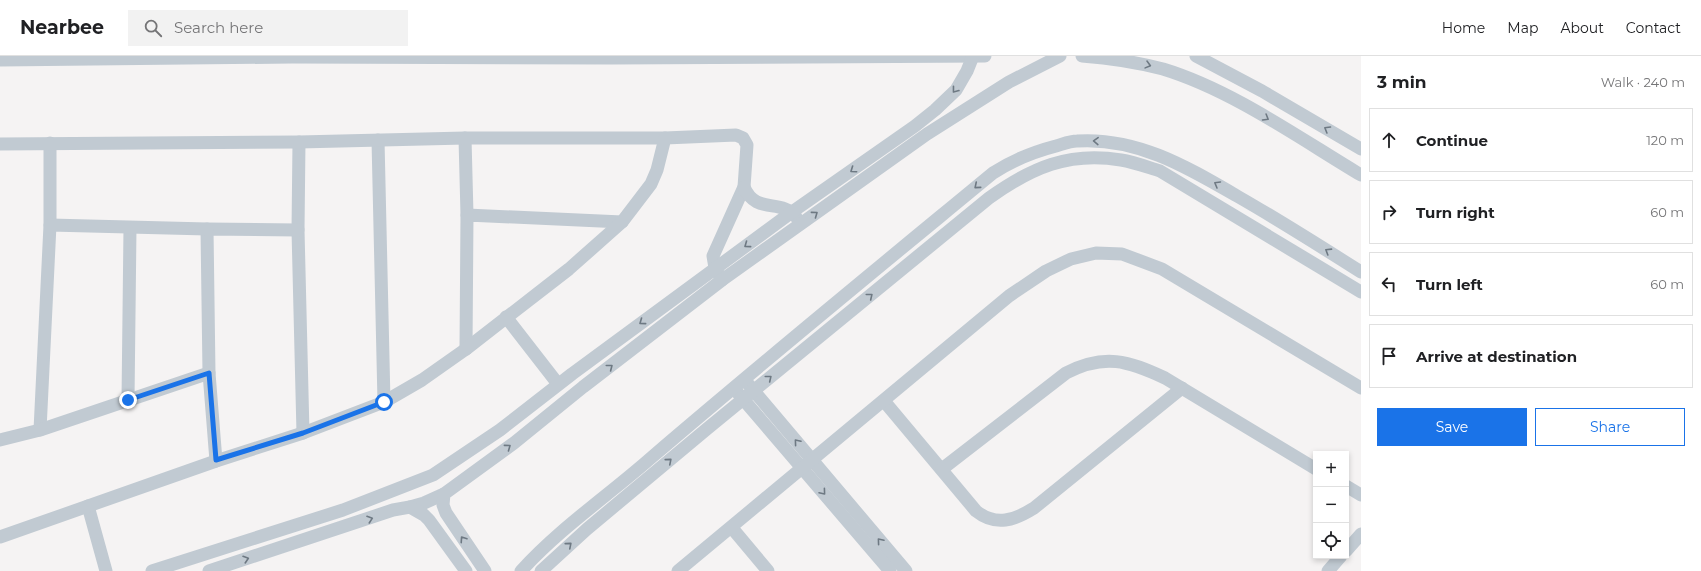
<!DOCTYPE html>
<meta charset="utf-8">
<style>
:root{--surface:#fff;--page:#f2f2f2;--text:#202124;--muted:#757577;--line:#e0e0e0;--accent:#1a73e8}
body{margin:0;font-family:Montserrat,sans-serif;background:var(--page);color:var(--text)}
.controls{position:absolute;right:12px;bottom:12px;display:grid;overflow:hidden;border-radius:0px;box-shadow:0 2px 6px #0003}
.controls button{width:36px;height:36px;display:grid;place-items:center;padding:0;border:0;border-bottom:1px solid var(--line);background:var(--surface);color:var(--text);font:20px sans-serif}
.stop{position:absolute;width:12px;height:12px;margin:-9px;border:3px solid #1a73e8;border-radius:50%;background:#fff}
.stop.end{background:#1a73e8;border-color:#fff;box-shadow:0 1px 4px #0008}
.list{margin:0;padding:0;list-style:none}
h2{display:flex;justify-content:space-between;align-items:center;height:52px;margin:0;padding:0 16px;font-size:17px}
h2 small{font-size:13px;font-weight:400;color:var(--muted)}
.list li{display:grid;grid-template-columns:26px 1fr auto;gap:12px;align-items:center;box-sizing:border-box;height:64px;margin:0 8px 8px;padding:0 8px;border:1px solid var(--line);border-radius:0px}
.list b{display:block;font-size:15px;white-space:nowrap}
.list em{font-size:13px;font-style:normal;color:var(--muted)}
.actions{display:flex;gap:8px;padding:12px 16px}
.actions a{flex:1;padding:9px 0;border:1px solid var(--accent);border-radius:0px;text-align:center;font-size:14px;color:var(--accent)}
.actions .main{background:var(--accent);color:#fff}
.icon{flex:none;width:22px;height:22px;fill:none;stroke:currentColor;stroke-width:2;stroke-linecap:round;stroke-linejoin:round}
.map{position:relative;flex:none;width:1361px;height:515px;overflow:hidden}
header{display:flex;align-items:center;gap:24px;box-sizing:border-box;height:56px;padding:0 20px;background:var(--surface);border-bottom:1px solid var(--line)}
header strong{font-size:19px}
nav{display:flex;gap:22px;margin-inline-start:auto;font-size:14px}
.search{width:280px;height:36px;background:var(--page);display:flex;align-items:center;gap:10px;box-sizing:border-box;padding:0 14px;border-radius:0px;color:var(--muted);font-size:15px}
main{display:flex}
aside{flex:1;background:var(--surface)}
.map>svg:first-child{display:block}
</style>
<header>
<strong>Nearbee</strong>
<div class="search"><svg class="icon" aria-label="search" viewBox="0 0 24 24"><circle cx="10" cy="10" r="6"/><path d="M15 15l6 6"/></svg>Search here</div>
<nav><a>Home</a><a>Map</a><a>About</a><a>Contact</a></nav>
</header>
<main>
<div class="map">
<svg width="1361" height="515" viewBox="0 0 1361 515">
<rect width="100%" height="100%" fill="#f5f3f3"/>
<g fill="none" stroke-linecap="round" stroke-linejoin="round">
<g stroke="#c1cad2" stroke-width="13">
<path d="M 1082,0 C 1109,2 1136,6 1163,13 C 1232,34 1299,82 1361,119"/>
<polyline points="1196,0 1262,35 1361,93"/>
<polyline points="0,4 292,1 612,2 985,0"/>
<polyline points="465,82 467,159"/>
<polyline points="378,84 384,346"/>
<polyline points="299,86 298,174 303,377"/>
<polyline points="50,87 50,169"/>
<polyline points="0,88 299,86 465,82 665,82 736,79 743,82 747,89 744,131 713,200 715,212 722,224"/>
<path d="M 744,131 C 756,159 781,142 796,161"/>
<polyline points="506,261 558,328"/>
<polyline points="466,293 467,159 622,166"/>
<polyline points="209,317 207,173 298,174"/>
<polyline points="748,328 906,515"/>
<polyline points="737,336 890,515"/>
<polyline points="128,344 130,172"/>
<path d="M 884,345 L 976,455 C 996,471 1015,464 1034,452 L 1182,332"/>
<polyline points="40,374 50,169 207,173"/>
<polyline points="0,384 40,374 209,317 216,405"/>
<path d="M 942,413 L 1066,317 C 1105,297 1128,305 1165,322 L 1316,413"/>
<polyline points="1346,430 1361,439"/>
<polyline points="88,450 106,515"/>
<polyline points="410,451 424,447 444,438"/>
<polyline points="732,472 768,515"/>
<polyline points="0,481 216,405 303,377 384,346 422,324 466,293 569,213 622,166 651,128 657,114 665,82"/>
<polyline points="1346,495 1361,478"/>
<polyline points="152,515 343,454 433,419 500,374 572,318 792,156 915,70 935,54 956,34 967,15 973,0"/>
<polyline points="209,515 393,454 410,451 424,459 429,464 466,515"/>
<polyline points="485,515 446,457 443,449 444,438 514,387 583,331 722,224 927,78 1009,26 1060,0"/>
<path d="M 521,515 C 560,472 609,439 652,401 C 764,305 879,211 993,117 C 1013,104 1033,96 1056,90 C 1063,88 1070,85 1077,85 C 1137,81 1187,111 1237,140 C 1279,164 1320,190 1361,216"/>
<path d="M 541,515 L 587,473 L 708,372 L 989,142 C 1031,112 1069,95 1121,104 C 1134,106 1147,111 1160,115 L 1361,236"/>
<polyline points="678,515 1009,240 1046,215 1071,203 1096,197 1122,198 1162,213 1361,332"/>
<polyline points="1328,515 1341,500"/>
</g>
</g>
<defs><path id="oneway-chevron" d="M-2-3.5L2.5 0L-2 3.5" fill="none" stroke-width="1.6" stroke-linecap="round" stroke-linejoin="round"/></defs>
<g stroke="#6e7983">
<use href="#oneway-chevron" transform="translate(1148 9) rotate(15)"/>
<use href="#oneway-chevron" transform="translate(955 34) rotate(128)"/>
<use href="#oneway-chevron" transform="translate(1266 62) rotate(31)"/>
<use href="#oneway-chevron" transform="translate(1327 73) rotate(-149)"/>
<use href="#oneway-chevron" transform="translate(1096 85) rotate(-178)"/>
<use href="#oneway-chevron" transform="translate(853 114) rotate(145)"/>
<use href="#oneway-chevron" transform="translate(1217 128) rotate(-150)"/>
<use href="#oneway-chevron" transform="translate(977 130) rotate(140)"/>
<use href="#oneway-chevron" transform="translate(815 158) rotate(-36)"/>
<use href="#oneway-chevron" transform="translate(747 189) rotate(144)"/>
<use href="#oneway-chevron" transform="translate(1328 195) rotate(-148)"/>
<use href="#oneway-chevron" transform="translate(870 240) rotate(-39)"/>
<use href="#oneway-chevron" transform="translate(642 266) rotate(144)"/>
<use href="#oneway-chevron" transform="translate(610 311) rotate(-38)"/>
<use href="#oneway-chevron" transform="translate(769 322) rotate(-39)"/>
<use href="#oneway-chevron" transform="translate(797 386) rotate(-130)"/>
<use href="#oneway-chevron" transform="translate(508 391) rotate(-36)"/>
<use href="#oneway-chevron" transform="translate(669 405) rotate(-41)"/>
<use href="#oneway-chevron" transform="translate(823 436) rotate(50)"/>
<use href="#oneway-chevron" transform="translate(370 463) rotate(-19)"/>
<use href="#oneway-chevron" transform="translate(463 483) rotate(-124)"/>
<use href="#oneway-chevron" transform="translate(880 485) rotate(-130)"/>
<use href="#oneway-chevron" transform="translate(569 489) rotate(-41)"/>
<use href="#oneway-chevron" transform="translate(246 503) rotate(-18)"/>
</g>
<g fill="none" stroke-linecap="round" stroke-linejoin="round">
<polyline stroke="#1a73e8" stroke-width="5" points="128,344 209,317 216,404 303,377 384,346"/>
</g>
</svg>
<div class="controls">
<button>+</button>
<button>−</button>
<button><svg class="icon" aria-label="locate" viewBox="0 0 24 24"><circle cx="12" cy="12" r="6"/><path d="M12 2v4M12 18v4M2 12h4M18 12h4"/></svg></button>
</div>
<div class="stop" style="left:384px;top:346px"></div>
<div class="stop end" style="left:128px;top:344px"></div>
</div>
<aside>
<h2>3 min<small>Walk · 240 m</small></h2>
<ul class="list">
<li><svg class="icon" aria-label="ahead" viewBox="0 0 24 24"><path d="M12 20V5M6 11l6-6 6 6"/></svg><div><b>Continue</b></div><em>120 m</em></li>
<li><svg class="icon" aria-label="right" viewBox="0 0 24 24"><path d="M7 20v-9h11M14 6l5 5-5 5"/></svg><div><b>Turn right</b></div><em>60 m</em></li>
<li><svg class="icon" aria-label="left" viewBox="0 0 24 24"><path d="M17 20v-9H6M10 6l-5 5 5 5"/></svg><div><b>Turn left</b></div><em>60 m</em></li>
<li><svg class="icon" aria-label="arrive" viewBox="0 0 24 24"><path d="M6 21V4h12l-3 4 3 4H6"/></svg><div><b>Arrive at destination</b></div></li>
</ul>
<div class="actions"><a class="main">Save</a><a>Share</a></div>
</aside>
</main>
